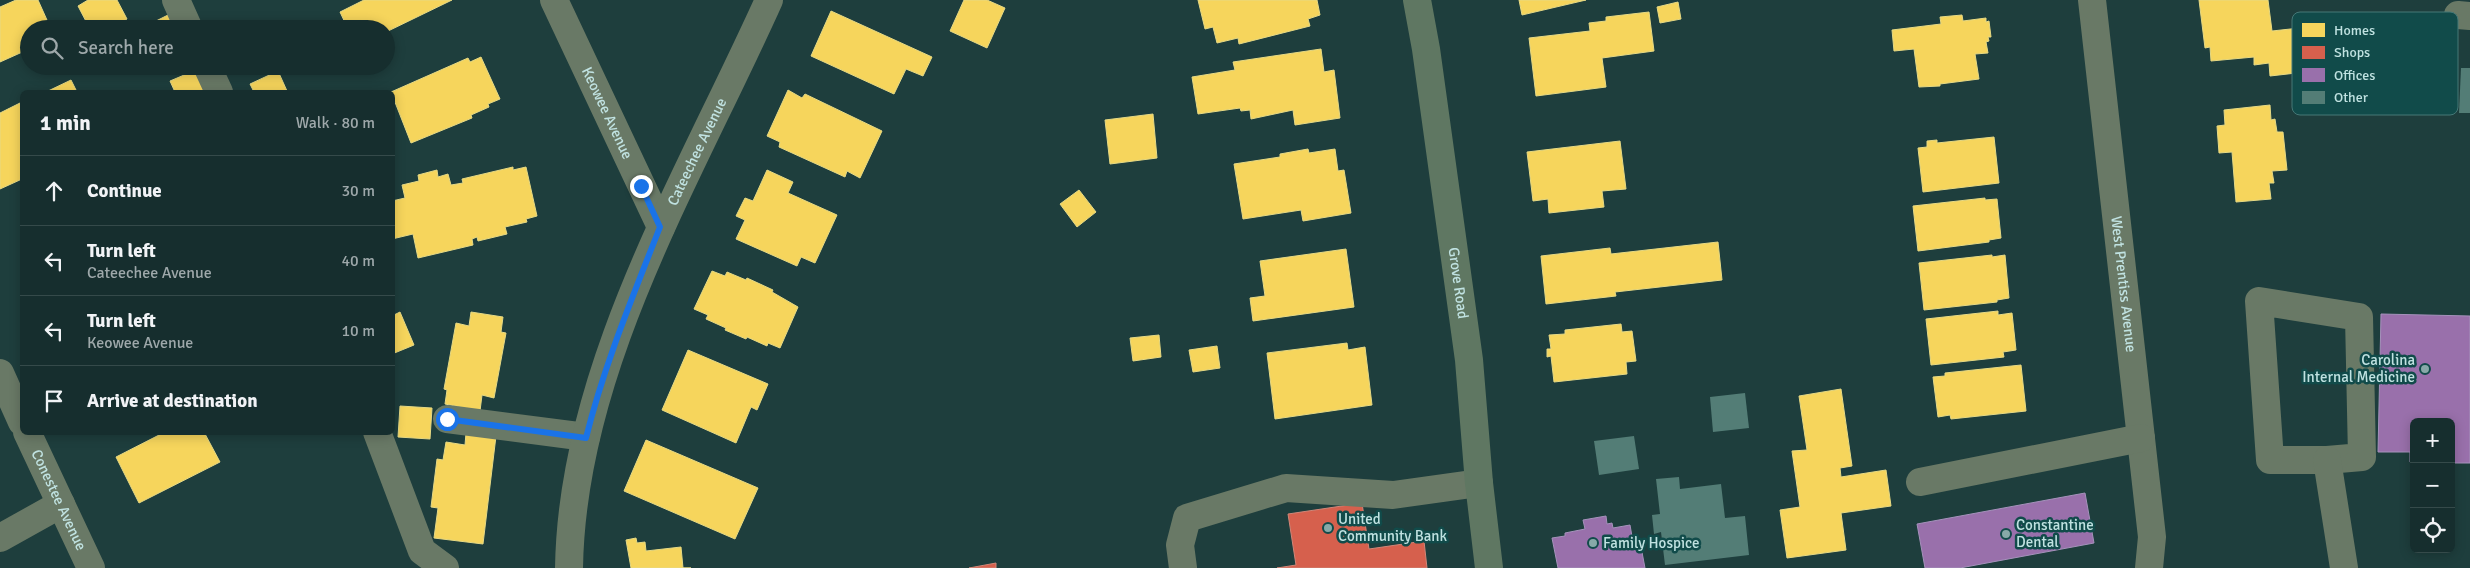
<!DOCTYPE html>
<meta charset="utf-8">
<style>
:root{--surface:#162e2e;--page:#1f3636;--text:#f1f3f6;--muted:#9ea8aa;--line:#354a4a}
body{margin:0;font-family:Signika,sans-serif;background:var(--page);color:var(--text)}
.controls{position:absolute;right:15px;bottom:15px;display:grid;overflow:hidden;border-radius:8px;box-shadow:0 2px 12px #0003}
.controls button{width:45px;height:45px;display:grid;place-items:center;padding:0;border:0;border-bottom:1px solid var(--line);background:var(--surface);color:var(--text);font:25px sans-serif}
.stop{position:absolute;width:15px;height:15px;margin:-11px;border:4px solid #1a73e8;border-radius:50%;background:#fff}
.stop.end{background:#1a73e8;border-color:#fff;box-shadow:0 1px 5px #0008}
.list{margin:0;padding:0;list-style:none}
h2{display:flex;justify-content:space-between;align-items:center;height:65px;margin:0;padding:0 20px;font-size:21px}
h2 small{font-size:16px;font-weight:400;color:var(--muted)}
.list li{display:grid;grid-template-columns:32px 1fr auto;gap:15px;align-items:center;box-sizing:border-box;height:70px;padding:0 20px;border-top:1px solid var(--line)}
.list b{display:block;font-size:19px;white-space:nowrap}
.list p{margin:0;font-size:16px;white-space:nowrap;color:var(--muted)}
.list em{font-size:16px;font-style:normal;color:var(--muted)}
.icon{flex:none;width:28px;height:28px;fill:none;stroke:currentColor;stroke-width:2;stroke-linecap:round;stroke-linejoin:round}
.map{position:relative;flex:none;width:2470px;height:568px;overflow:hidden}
.search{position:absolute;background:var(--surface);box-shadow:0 2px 12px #0003;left:20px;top:20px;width:375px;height:55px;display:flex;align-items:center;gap:12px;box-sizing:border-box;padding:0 18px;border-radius:28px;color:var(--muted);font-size:19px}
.panel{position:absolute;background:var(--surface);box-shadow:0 2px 12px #0003;left:20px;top:90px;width:375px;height:345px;border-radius:8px}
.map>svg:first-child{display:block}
</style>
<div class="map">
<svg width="2470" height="568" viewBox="0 0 2470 568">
<rect width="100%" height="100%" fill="#1e3e3d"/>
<g fill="#f6d55c" stroke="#e6d984">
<polygon points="16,0 38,0 51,29 29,29 29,49 0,62 0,7"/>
<polygon points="88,0 117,0 127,19 109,29 90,29 78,6"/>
<polygon points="364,0 452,0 386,32 386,29 348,29 340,12"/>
<polygon points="964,0 987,0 1005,8 987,48 950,31"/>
<polygon points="1198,0 1317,0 1320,15 1308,19 1310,26 1239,44 1238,38 1217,43 1213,27 1205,29"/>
<polygon points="1519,0 1586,0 1522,15"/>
<polygon points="2199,0 2268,0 2272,31 2309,27 2314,71 2270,76 2269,63 2254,65 2254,57 2211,61 2210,47 2205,48"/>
<polygon points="1678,2 1681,19 1660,23 1657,7"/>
<polygon points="831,11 932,57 923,76 906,69 894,94 811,56"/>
<polygon points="1649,12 1654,51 1602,58 1606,87 1536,96 1529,38 1590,31 1589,23 1606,21 1606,17"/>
<polygon points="168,15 174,29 155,29 152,23"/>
<polygon points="1962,15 1963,21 1986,18 1986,22 1989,21 1991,37 1988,37 1989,41 1986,42 1988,53 1975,54 1979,79 1940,84 1940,86 1919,87 1914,49 1894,51 1892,30 1941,24 1940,17"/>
<polygon points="1321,49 1324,72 1334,70 1340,118 1295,125 1293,110 1251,119 1250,110 1241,111 1240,108 1198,114 1192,77 1235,70 1233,62"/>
<polygon points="481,57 500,99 488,104 489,107 471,115 472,118 411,143 391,92 468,58 470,62"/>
<polygon points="196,70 205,92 175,92 170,81"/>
<polygon points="278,71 287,91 254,92 250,84"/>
<polygon points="71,80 77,92 46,92"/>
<polygon points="788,90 802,98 805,94 882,131 860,178 847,171 845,177 779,147 780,142 767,136"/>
<polygon points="22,102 22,179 0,189 0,113"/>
<polygon points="2270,105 2271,120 2275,119 2277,132 2283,132 2287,170 2272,171 2274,183 2269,183 2271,199 2236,202 2232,152 2219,153 2217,126 2225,125 2224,110"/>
<polygon points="1153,114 1157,158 1110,164 1105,120"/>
<polygon points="1994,137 1999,183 1923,192 1918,148 1927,147 1927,141 1937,140 1937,143"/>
<polygon points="1620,141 1626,189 1602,191 1604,207 1549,213 1548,199 1533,201 1527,152"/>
<polygon points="1308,149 1309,153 1335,149 1338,171 1344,170 1351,213 1303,221 1301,210 1243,219 1234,164 1280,157 1280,154"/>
<polygon points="513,167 513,170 526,167 537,216 526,219 527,222 505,227 507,234 478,241 477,237 472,239 473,245 418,258 413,234 392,239 392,201 405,198 402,185 419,181 418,175 437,170 438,177 448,174 451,185 463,183 462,179"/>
<polygon points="767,170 793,182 788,193 837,215 815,263 801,257 797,266 736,239 745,220 736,216 745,198 753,201"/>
<polygon points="1079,190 1096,212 1077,227 1060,204"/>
<polygon points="1985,198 1985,200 1997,199 2001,238 1989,240 1989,242 1918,251 1913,206"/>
<polygon points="1718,242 1722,280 1615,292 1616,296 1546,304 1541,256 1610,248 1611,254"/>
<polygon points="1346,249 1354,307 1253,321 1250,298 1265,296 1260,261"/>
<polygon points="1992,255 1992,257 2005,255 2009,298 1997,300 1997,302 1924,310 1919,263"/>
<polygon points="712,271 725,276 727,272 746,280 747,278 773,290 772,292 798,307 780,348 768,343 767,346 747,337 746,339 725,330 726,328 706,319 708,315 694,309"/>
<polygon points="1998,311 1998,315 2012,313 2016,350 2003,352 2004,357 1931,365 1926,319"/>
<polygon points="400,312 414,345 392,354 392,316"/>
<polygon points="471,312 503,317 501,332 506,333 494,398 482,395 480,411 445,404 447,390 444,389 456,323 469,326"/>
<polygon points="1621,324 1622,332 1632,331 1636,361 1626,362 1627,374 1554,382 1551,356 1547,357 1547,349 1551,349 1549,335 1565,334 1565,330"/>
<polygon points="1159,335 1161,357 1133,361 1130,338"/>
<polygon points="1347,343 1348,350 1365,347 1372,405 1275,419 1267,353"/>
<polygon points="1217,346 1220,368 1193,372 1189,350"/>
<polygon points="688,350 768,384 757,410 751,407 736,443 662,410"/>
<polygon points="2021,365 2026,411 1951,419 1950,415 1938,417 1933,377 1945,376 1945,373"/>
<polygon points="1841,389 1852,466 1840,468 1841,477 1886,470 1891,506 1841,513 1846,550 1787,558 1780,510 1800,507 1792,451 1807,450 1799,396"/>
<polygon points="400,406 432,408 430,439 398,437"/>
<polygon points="165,432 204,432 220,462 139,503 116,457"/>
<polygon points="466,433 496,436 483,544 434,538 438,508 431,507 437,459 443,460 446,442 465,445"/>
<polygon points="646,440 758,488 735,539 624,491"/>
<polygon points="636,538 637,543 645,542 646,551 681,547 683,568 691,568 631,568 626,540"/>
</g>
<g fill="#d6604d" stroke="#cf8779">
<polygon points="1362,503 1369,549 1424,541 1427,568 1277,568 1296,565 1288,514"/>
<polygon points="996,563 996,568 969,568"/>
</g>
<g fill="#9970ab" stroke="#a592bb">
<polygon points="2381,314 2470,316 2470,463 2451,463 2451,422 2414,422 2414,462 2410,462 2410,452 2378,452"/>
<polygon points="2085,493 2094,543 1960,568 1925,568 1917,524"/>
<polygon points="1606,516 1607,524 1612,523 1613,528 1630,525 1634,548 1641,547 1645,568 1558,568 1552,538 1565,536 1565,533 1585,529 1583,520"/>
</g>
<g fill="#537d76">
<polygon points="2461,68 2470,68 2470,113 2459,113"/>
<polygon points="1745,393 1749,428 1713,432 1710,397"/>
<polygon points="1634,436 1639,469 1599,475 1594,441"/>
<polygon points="1679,477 1680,489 1721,484 1725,518 1745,516 1749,555 1665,565 1661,532 1654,534 1652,515 1660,514 1656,479"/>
</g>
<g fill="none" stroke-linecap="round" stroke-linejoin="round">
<g stroke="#697966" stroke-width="28">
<polyline points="176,0 189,29"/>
<path id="s1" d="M 554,0 L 661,227"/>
<path id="s2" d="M 2092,0 L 2152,537 L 2149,568"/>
<polyline points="2458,15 2470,16"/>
<polyline points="207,66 219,92"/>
<polygon points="2259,301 2359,317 2362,457 2327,460 2270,460"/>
<polyline points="0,373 22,422"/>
<polyline points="447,419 586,437"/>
<path id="s3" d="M 27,432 L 91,568"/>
<polyline points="377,432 422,551 445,568"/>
<polyline points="2327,460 2344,568"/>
<polyline points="1920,482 2141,438"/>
<polyline points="0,538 61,504"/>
<path id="s4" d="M 569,568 C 572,368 689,178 769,0"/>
<polyline points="1183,568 1180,545 1187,518 1286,488 1393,495 1479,483"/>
</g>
<path stroke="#5f7762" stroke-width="28" id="s5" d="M 1417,0 L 1426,49 L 1469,360 L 1479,483 L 1489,568"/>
</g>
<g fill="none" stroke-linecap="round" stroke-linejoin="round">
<path stroke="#1a73e8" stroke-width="6" d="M 447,419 L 586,438 C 604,365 633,296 660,227 L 641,186"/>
</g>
<g fill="#87a9a8" stroke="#114b4a" stroke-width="2">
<circle cx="2425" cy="369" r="5"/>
<circle cx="1328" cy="528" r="5"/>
<circle cx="2006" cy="534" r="5"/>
<circle cx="1593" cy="543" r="5"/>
</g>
<g text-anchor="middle" stroke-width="5" stroke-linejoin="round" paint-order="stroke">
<g font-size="15" fill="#c0e2e1" stroke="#114b4a">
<text dy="5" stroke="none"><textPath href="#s1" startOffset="125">Keowee Avenue</textPath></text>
<text dy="5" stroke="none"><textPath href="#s4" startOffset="439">Cateechee Avenue</textPath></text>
<text dy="5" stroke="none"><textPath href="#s5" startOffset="286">Grove Road</textPath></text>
<text dy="5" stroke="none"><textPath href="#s2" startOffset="286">West Prentiss Avenue</textPath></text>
<text dy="5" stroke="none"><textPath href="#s3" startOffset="75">Conestee Avenue</textPath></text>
</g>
<g font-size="15" fill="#c0e2e1" stroke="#114b4a" text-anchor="start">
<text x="2415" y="365" text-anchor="end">Carolina<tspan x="2415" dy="17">Internal Medicine</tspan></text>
<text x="1338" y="524">United<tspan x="1338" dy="17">Community Bank</tspan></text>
<text x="2016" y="530">Constantine<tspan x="2016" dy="17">Dental</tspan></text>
<text x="1603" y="548">Family Hospice</text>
</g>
</g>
<rect x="2292" y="12" width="166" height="103" rx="8" fill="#114b4a" stroke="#467877" stroke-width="1"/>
<rect x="2302" y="23" width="23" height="14" fill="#f6d55c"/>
<rect x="2302" y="46" width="23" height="13" fill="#d6604d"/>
<rect x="2302" y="68" width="23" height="14" fill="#9970ab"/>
<rect x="2302" y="91" width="23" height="13" fill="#537d76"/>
<g font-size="14" fill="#c0e2e1">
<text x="2334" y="35">Homes</text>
<text x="2334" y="57">Shops</text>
<text x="2334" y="80">Offices</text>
<text x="2334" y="102">Other</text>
</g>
</svg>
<div class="controls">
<button>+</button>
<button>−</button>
<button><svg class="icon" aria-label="locate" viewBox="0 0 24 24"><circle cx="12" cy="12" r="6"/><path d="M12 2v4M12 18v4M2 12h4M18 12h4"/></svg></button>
</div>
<div class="stop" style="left:447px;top:419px"></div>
<div class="stop end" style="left:641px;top:186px"></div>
<div class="search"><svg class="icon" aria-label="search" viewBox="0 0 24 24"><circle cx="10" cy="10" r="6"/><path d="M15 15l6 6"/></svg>Search here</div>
<section class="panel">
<h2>1 min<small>Walk · 80 m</small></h2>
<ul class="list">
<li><svg class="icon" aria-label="ahead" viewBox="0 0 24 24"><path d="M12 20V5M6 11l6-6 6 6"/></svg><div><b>Continue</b></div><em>30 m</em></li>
<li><svg class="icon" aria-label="left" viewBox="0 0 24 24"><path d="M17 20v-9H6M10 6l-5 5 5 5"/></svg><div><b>Turn left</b><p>Cateechee Avenue</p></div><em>40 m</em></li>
<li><svg class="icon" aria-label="left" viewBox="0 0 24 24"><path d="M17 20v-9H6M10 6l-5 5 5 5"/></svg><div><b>Turn left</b><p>Keowee Avenue</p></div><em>10 m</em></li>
<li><svg class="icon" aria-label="arrive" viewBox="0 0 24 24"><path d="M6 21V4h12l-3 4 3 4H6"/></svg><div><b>Arrive at destination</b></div></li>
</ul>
</section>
</div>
